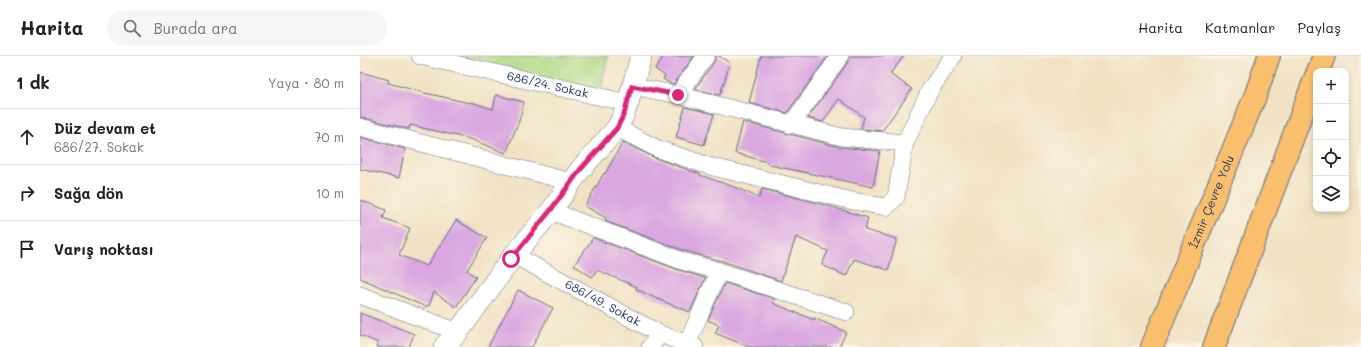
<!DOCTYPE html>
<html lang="tr">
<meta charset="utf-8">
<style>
:root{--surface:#fff;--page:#f6f6f6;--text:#202124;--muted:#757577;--line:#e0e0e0}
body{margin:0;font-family:Mali,sans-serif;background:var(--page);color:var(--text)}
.controls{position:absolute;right:12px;top:12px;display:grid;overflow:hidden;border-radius:8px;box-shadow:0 2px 6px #0003}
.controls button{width:36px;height:36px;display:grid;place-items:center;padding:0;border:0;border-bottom:1px solid var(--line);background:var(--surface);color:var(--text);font:20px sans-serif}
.stop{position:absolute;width:12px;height:12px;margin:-9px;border:3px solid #db2777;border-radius:50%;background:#fff}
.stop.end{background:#db2777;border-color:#fff;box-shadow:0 1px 4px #0008}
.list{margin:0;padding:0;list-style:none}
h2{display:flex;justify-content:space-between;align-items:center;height:52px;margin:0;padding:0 16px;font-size:17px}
h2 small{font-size:13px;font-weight:400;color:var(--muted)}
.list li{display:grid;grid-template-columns:26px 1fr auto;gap:12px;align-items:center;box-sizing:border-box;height:56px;padding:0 16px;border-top:1px solid var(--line)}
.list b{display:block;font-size:15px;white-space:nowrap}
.list p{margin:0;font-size:13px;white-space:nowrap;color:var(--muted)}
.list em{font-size:13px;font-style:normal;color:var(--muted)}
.icon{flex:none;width:22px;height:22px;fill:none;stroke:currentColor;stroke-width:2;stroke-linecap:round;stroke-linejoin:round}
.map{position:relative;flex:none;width:1001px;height:291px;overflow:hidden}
header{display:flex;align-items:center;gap:24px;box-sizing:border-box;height:56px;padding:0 20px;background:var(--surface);border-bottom:1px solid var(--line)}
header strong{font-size:19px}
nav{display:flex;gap:22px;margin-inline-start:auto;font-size:14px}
.search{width:280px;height:36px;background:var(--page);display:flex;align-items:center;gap:10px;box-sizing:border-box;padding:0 14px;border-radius:22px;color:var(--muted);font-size:15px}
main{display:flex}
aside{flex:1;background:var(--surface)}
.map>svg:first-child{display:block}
</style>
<header>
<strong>Harita</strong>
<div class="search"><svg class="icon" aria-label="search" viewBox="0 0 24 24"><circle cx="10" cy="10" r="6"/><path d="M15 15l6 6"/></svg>Burada ara</div>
<nav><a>Harita</a><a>Katmanlar</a><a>Paylaş</a></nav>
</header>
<main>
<aside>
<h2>1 dk<small>Yaya · 80 m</small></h2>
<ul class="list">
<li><svg class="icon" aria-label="ahead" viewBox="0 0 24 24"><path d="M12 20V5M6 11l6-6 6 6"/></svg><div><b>Düz devam et</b><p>686/27. Sokak</p></div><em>70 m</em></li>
<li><svg class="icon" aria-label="right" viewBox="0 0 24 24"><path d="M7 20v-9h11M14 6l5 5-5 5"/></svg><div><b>Sağa dön</b></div><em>10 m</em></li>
<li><svg class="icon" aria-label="arrive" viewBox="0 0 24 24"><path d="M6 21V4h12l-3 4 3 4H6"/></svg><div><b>Varış noktası</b></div></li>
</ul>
</aside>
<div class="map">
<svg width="1001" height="291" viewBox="0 0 1001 291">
<rect width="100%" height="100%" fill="#fcf5e5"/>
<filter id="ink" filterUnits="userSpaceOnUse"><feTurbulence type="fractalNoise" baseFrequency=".025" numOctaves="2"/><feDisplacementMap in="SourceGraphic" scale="8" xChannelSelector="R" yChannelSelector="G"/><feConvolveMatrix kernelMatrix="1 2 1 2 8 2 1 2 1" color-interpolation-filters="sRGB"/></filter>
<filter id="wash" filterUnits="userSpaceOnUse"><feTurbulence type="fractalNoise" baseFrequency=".012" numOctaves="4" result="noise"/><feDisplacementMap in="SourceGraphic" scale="16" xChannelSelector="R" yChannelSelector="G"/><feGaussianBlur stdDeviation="0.9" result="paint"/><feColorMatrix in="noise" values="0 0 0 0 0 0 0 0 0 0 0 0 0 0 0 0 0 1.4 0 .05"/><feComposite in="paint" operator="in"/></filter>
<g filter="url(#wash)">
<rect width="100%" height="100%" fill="#f0e2c3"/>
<polygon fill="#add985" stroke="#648472" points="97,0 248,0 240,36"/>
<g id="blocks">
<g fill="#daa7e1">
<polygon points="304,0 334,0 314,28 309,27 303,23 305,20 295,13"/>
<polygon points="356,0 359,0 370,7 360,39 335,33 354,6"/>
<polygon points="401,0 468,0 427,57 389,47"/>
<polygon points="490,0 544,0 530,18 552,33 522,75 501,73 504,61 479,43 463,66 448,62 488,6"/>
<polygon points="0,16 29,24 28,27 65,37 110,47 111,46 133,53 136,39 164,46 159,65 146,97 110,83 50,69 49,73 0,61"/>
<polygon points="325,51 354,58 344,89 316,81"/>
<polygon points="383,66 480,91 520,95 513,131 410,109 406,107 407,106 375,97"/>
<polygon points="0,81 45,93 39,122 0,113"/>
<polygon points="263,86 295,102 340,118 340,119 377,132 399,142 402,133 469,150 508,162 505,174 537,183 528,214 494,203 486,220 462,209 468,195 436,181 421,225 362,205 325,195 245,165 246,162 225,150 244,117 245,118"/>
<polygon points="0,144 26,154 23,162 50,172 39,199 67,210 96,164 127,182 107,214 116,221 96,251 74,236 69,250 67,249 66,251 0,222"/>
<polygon points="233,182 319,214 345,222 330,256 295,242 276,233 277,231 237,214 232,221 214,209"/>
<polygon points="365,227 415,243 413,247 454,264 454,262 486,276 479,291 389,291 355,277 359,269 348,264"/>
<polygon points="158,234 193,252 172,291 128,291"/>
<polygon points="0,257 54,278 49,291 16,291 18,287 0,279"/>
</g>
</g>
</g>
<g filter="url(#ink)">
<use href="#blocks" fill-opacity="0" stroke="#666e81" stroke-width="1"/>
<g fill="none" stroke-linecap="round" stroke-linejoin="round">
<g stroke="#666e81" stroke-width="18">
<g id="minor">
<path id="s1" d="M 60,0 L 268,47"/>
<polyline points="272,30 318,39 482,81 545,87"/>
<polyline points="318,39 346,0"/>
<polyline points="431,69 480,0"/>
<polyline points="0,71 211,126"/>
<polyline points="257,72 298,93 349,110 488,144 526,151 536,141 545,87 570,34 593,0"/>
<polyline points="191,155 322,205 359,215 486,256"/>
<path id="s2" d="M 154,199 L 300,278 L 335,291"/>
<polyline points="0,239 98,276"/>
<polyline points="327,288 359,215"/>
<polyline points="290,291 300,278"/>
</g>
</g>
<g stroke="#666e81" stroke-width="22">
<polyline id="tertiary" points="84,291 98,276 154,199 191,155 220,114 257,72 264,58 268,47 281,0"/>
</g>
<g stroke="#666e81" stroke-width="24">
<g id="motorway">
<polyline points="958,15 964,0"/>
<path id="s3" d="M 792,291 L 896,38 L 909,0"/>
<polyline points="854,291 956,20"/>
</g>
</g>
<use href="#minor" stroke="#fff" stroke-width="17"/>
<use href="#tertiary" stroke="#fff" stroke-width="21"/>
<use href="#motorway" stroke="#f9bf6d" stroke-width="22"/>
</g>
</g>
<g fill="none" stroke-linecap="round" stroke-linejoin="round" filter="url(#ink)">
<polyline stroke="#db2777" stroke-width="5" points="151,203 190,155 220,114 257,72 264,58 272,30 318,39"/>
</g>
<g text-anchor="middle" stroke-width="3.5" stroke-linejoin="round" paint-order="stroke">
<g font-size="12" fill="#1b2f5e" stroke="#fcf5e5">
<text dy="4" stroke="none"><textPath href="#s1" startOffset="131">686/24. Sokak</textPath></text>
<text dy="4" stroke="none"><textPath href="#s3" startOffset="157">İzmir Çevre Yolu</textPath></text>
<text dy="4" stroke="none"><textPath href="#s2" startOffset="101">686/49. Sokak</textPath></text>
</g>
</g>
</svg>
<div class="controls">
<button>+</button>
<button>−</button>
<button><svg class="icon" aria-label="locate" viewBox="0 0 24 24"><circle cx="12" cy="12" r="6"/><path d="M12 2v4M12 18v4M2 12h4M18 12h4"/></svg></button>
<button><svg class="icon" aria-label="layers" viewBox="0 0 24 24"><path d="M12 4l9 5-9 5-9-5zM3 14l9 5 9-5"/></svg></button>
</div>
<div class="stop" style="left:151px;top:203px"></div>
<div class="stop end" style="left:318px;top:39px"></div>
</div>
</main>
